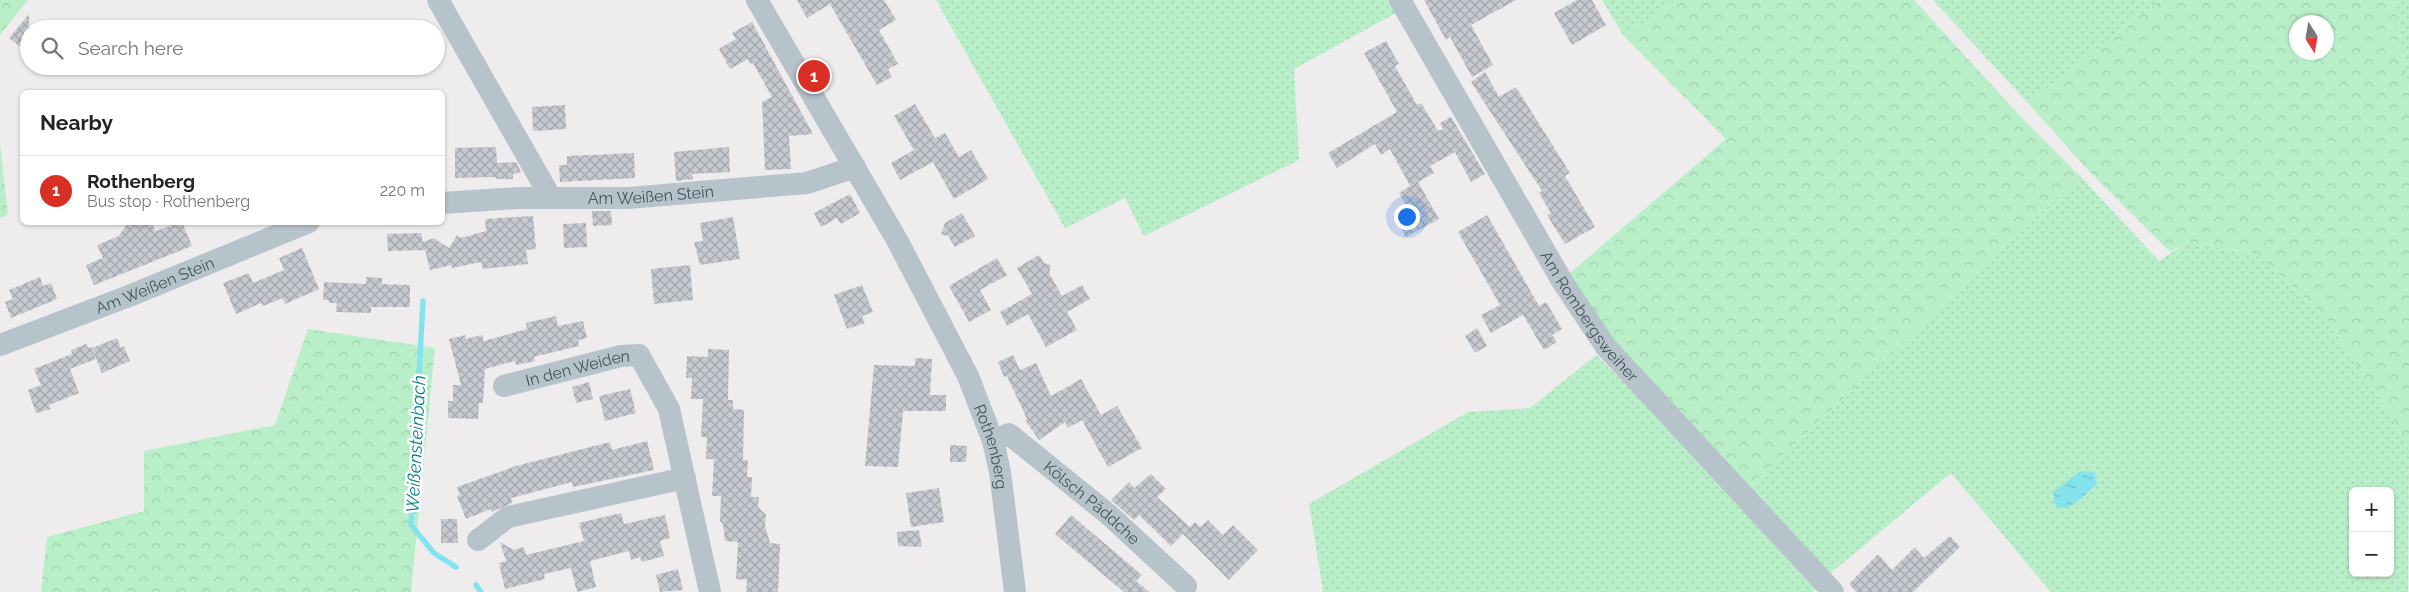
<!DOCTYPE html>
<meta charset="utf-8">
<style>
:root{--surface:#fff;--page:#f2f2f2;--text:#222;--muted:#767676;--line:#e0e0e0;--accent:#d93025}
body{margin:0;font-family:Raleway,sans-serif;background:var(--page);color:var(--text)}
.controls{position:absolute;right:15px;bottom:15px;display:grid;overflow:hidden;border-radius:8px;box-shadow:0 1px 4px #0004}
.controls button{width:45px;height:45px;display:grid;place-items:center;padding:0;border:0;border-bottom:1px solid var(--line);background:var(--surface);color:var(--text);font:25px sans-serif}
.compass{position:absolute;left:2289px;top:15px;width:45px;height:45px;border-radius:50%;background:var(--surface);box-shadow:0 1px 4px #0004;rotate:169deg}
.you{position:absolute;left:1406px;top:216px;width:18px;height:18px;margin:-12px;border:4px solid #fff;border-radius:50%;background:#1a73e8;box-shadow:0 0 0 8px #1a73e833}
.badge{display:grid;place-items:center;width:32px;height:32px;border-radius:50%;background:var(--accent);color:#fff;font-size:16px;font-weight:700}
.pin{position:absolute;translate:-50% -50%;border:2px solid #fff;box-shadow:0 1px 5px #0006}
.list{margin:0;padding:0;list-style:none}
h2{display:flex;justify-content:space-between;align-items:center;height:65px;margin:0;padding:0 20px;font-size:21px}
h2 small{font-size:16px;font-weight:400;color:var(--muted)}
.list li{display:grid;grid-template-columns:32px 1fr auto;gap:15px;align-items:center;box-sizing:border-box;height:70px;padding:0 20px;border-top:1px solid var(--line)}
.list b{display:block;font-size:19px;white-space:nowrap}
.list p{margin:0;font-size:16px;white-space:nowrap;color:var(--muted)}
.list em{font-size:16px;font-style:normal;color:var(--muted)}
.icon{flex:none;width:28px;height:28px;fill:none;stroke:currentColor;stroke-width:2;stroke-linecap:round;stroke-linejoin:round}
.map{position:relative;flex:none;width:2409px;height:592px;overflow:hidden}
.search{position:absolute;background:var(--surface);box-shadow:0 1px 4px #0004;left:20px;top:20px;width:425px;height:55px;display:flex;align-items:center;gap:12px;box-sizing:border-box;padding:0 18px;border-radius:28px;color:var(--muted);font-size:19px}
.panel{position:absolute;background:var(--surface);box-shadow:0 1px 4px #0004;left:20px;top:90px;width:425px;height:135px;border-radius:8px}
.map>svg:first-child{display:block}
</style>
<div class="map">
<svg width="2409" height="592" viewBox="0 0 2409 592">
<defs>
<pattern id="green-dots" width="8" height="8" patternUnits="userSpaceOnUse" patternTransform="scale(1.25)"><rect width="8" height="8" fill="#b9efc8"/><path d="M2 2h.1M6 6h.1" fill="none" stroke="#a0cfae" stroke-width="1.8" stroke-linecap="round"/></pattern>
<pattern id="forest-crowns" width="20" height="18" patternUnits="userSpaceOnUse" patternTransform="scale(1.25)"><rect width="20" height="18" fill="#b9efc8"/><path d="M2 6a3 3 0 1 1 6 0M12 15a3 3 0 1 1 6 0" fill="none" stroke="#a0cfae"/></pattern>
<pattern id="water-ripples" width="26" height="14" patternUnits="userSpaceOnUse" patternTransform="scale(1.25)"><rect width="26" height="14" fill="#85e3ed"/><path d="M2 4q2-2 4 0t4 0M15 11q2-2 4 0t4 0" fill="none" stroke="#6fbbc3"/></pattern>
<pattern id="building-cross-hatch" width="8" height="8" patternUnits="userSpaceOnUse" patternTransform="scale(1.25)"><rect width="8" height="8" fill="#c6cad0"/><path d="M0 0l8 8M0 8l8-8" fill="none" stroke="#a3a7ac"/></pattern>
</defs>
<rect width="100%" height="100%" fill="#efeced"/>
<g fill="url(#green-dots)" fill-rule="evenodd">
<polygon points="936,0 1388,0 1396,13 1294,69 1299,160 1144,236 1125,198 1065,228"/>
<polygon points="1602,0 1677,0 1624,36"/>
<polygon points="1933,0 2160,0 2028,103"/>
<polygon points="2395,0 2409,0 2409,90"/>
<path d="M 2080,176 L 2159,261 L 2188,242 L 2258,255 L 2324,316 L 2389,413 L 2409,450 L 2408,592 L 2051,592 L 1951,473 L 1826,577 L 1748,488 ZM 2353,491 L 2390,491 L 2390,573 L 2353,573 Z"/>
<polygon points="1596,355 1674,432 1817,589 1812,592 1323,592 1309,504 1468,412 1530,408"/>
</g>
<g fill="url(#forest-crowns)" fill-rule="evenodd">
<polygon points="0,0 28,0 0,35"/>
<polygon points="1677,0 1914,0 2020,116 2080,176 1748,488 1615,344 1570,273 1726,139 1624,36"/>
<path d="M 2160,0 L 2395,0 L 2409,90 L 2409,450 L 2389,413 L 2324,316 L 2258,255 L 2188,242 L 2170,252 L 2087,169 L 2028,103 ZM 2326,22 L 2326,52 L 2296,52 L 2296,22 Z"/>
<polygon points="0,143 8,215 0,218"/>
<polygon points="308,329 435,348 411,592 41,592 47,537 144,511 144,451 275,425"/>
</g>
<path fill="url(#water-ripples)" d="M 2090,471 L 2095,474 L 2097,484 C 2086,493 2073,510 2058,508 L 2054,501 L 2054,491 L 2079,472 Z"/>
<g fill="none" stroke-linecap="round" stroke-linejoin="round">
<g stroke="#85e3ed" stroke-width="5.5">
<polyline points="423,301 411,525 434,553 456,567"/>
<polyline points="476,585 481,592"/>
</g>
</g>
<g fill="url(#building-cross-hatch)">
<polygon points="797,0 884,0 896,20 879,30 898,64 888,69 892,77 877,85 830,4 807,18"/>
<polygon points="1424,0 1516,0 1471,25 1493,65 1472,77 1450,37 1446,40"/>
<polygon points="1577,0 1592,0 1606,25 1572,45 1554,13"/>
<polygon points="29,14 29,54 9,38"/>
<polygon points="752,22 813,134 789,136 791,169 765,170 762,102 772,97 753,63 750,64 748,59 730,69 719,49 736,39 732,33"/>
<polygon points="1386,41 1399,64 1395,66 1417,105 1421,103 1438,131 1443,129 1440,123 1451,117 1485,174 1471,182 1455,152 1430,166 1434,173 1418,182 1439,219 1406,237 1394,216 1407,208 1399,193 1410,186 1390,149 1381,155 1375,144 1337,168 1328,153 1397,112 1364,53"/>
<polygon points="1485,72 1499,97 1516,87 1570,173 1565,176 1595,227 1565,244 1547,215 1551,213 1539,193 1542,191 1471,82"/>
<polygon points="915,104 935,138 945,133 959,157 971,150 988,179 954,199 933,162 900,180 891,163 914,150 894,116"/>
<polygon points="565,105 566,129 533,131 532,107"/>
<polygon points="496,147 497,163 516,162 521,172 513,174 513,179 496,179 496,177 455,178 455,148"/>
<polygon points="729,147 730,172 692,174 693,179 676,181 674,152"/>
<polygon points="634,153 635,178 560,182 559,165 567,165 567,156"/>
<polygon points="850,194 860,213 841,224 837,218 821,227 814,213"/>
<polygon points="592,211 611,211 612,225 593,226"/>
<polygon points="962,213 975,236 955,247 948,236 941,234 945,223"/>
<polygon points="1487,215 1539,306 1546,302 1562,329 1552,335 1557,342 1544,350 1523,315 1491,333 1481,315 1500,305 1458,232"/>
<polygon points="533,216 536,249 526,250 528,264 483,269 481,262 452,268 451,265 430,270 424,246 425,250 388,251 387,234 421,233 423,242 434,238 449,248 457,235 461,238 486,231 485,219"/>
<polygon points="733,217 740,259 700,265 694,242 703,241 700,223"/>
<polygon points="128,222 152,222 155,231 182,222 192,246 94,285 86,265 103,258 97,245 119,236"/>
<polygon points="586,223 587,247 564,248 563,224"/>
<polygon points="302,248 319,289 285,304 283,298 263,306 261,303 236,314 223,283 249,273 253,283 284,270 279,258"/>
<polygon points="1039,255 1044,263 1051,265 1049,273 1062,296 1082,285 1090,299 1067,312 1077,330 1046,347 1028,314 1007,326 1000,312 1032,294 1017,268"/>
<polygon points="997,258 1007,275 980,290 991,310 969,322 949,286"/>
<polygon points="690,265 693,300 654,304 651,269"/>
<polygon points="40,277 43,286 51,283 57,299 11,318 5,302 13,299 9,290"/>
<polygon points="366,277 382,278 382,284 410,285 410,307 371,307 371,313 336,312 337,303 329,303 329,300 323,300 324,282 366,284"/>
<polygon points="862,285 873,312 862,316 865,323 847,329 834,295"/>
<polygon points="556,316 558,326 583,321 587,338 578,340 579,346 534,357 535,361 516,365 515,361 485,369 483,403 479,403 478,419 448,418 448,401 453,401 453,385 461,385 449,339 465,335 466,339 482,335 484,341 527,329 526,323"/>
<polygon points="1477,328 1487,346 1475,353 1465,336"/>
<polygon points="117,338 121,348 124,346 130,361 102,373 92,348"/>
<polygon points="86,344 88,348 91,347 96,359 70,369 79,393 49,405 51,409 36,413 28,390 41,385 34,369 72,354 71,350"/>
<polygon points="708,349 729,350 728,400 733,400 733,409 744,410 743,460 748,460 747,477 752,477 751,497 759,497 758,507 766,515 765,526 770,543 780,544 778,592 746,592 747,580 736,579 738,542 725,541 723,524 720,521 721,496 712,496 714,459 706,459 707,437 701,437 703,399 691,399 692,378 686,378 687,356 708,357"/>
<polygon points="1013,355 1020,370 1036,363 1051,396 1081,379 1101,415 1117,406 1142,448 1108,467 1082,420 1068,428 1065,422 1039,440 1025,420 1027,419 1007,376 1011,374 1004,377 998,362"/>
<polygon points="915,358 932,359 930,395 946,395 946,411 903,411 898,467 865,466 874,365 915,366"/>
<polygon points="589,382 593,399 576,403 572,387"/>
<polygon points="630,389 636,413 605,421 599,396"/>
<polygon points="647,441 654,470 573,487 572,482 511,498 512,503 492,512 491,509 466,519 457,496 460,495 457,487 516,466 610,442 612,450"/>
<polygon points="950,445 967,446 966,462 950,462"/>
<polygon points="1151,474 1166,489 1157,497 1190,527 1183,534 1195,522 1200,527 1208,520 1223,535 1233,525 1258,550 1229,580 1183,534 1171,546 1139,515 1134,520 1111,500 1129,482 1134,488"/>
<polygon points="939,488 944,522 911,527 906,493"/>
<polygon points="621,513 624,524 665,515 670,538 660,541 664,556 642,562 640,557 631,560 629,551 590,561 596,587 577,592 571,568 544,574 545,579 505,589 499,563 506,561 500,542 514,550 524,547 526,555 584,541 579,523"/>
<polygon points="1071,515 1142,575 1136,581 1149,592 1124,592 1055,534"/>
<polygon points="441,519 457,519 458,543 441,543"/>
<polygon points="919,530 922,547 898,546 897,532"/>
<polygon points="1950,536 1960,547 1913,592 1856,592 1849,584 1878,554 1892,570 1915,547 1924,558"/>
<polygon points="678,569 683,590 660,592 656,575"/>
</g>
<g fill="none" stroke-linecap="round" stroke-linejoin="round">
<g stroke="#b7c3ca" stroke-width="22">
<polyline points="438,0 551,198"/>
<path id="s1" d="M 757,0 L 897,240 L 968,376 L 993,441 L 1000,472 L 1015,592"/>
<path id="s2" d="M 1400,0 L 1562,281 L 1606,347 L 1833,592"/>
<path id="s3" d="M 442,203 L 519,198 L 628,198 L 807,183 L 855,167"/>
<path id="s4" d="M 0,345 L 129,296 L 309,222"/>
<path id="s5" d="M 504,386 L 621,356 L 639,355 L 669,409 L 710,592"/>
<path id="s6" d="M 993,441 L 1009,434 L 1108,514 L 1186,586"/>
<polyline points="478,540 508,517 685,478"/>
</g>
</g>
<g text-anchor="middle" stroke-width="5" stroke-linejoin="round" paint-order="stroke">
<g font-size="16" fill="#45525a" stroke="#fff">
<text dy="6" stroke="none"><textPath href="#s3" startOffset="209">Am Weißen Stein</textPath></text>
<text dy="6" stroke="none"><textPath href="#s4" startOffset="166">Am Weißen Stein</textPath></text>
<text dy="6" stroke="none"><textPath href="#s2" startOffset="369">Am Rombergsweiher</textPath></text>
<text dy="6" stroke="none"><textPath href="#s5" startOffset="76">In den Weiden</textPath></text>
<text dy="6" stroke="none"><textPath href="#s1" startOffset="506">Rothenberg</textPath></text>
<text dy="6" stroke="none"><textPath href="#s6" startOffset="125">Kölsch Päddche</textPath></text>
</g>
<g font-size="18" font-style="italic" fill="#0b7d8a" stroke="#fff">
<text transform="translate(416 444) rotate(-87)" y="6">Weißensteinbach</text>
</g>
</g>
</svg>
<div class="controls">
<button>+</button>
<button>−</button>
</div>
<svg class="compass" viewBox="-18 -18 36 36"><path d="M0-13l5 13h-10z" fill="#e53935"/><path d="M0 13l5-13h-10z" fill="#767676"/></svg>
<div class="you"></div>
<div class="pin badge" style="left:814px;top:76px">1</div>
<div class="search"><svg class="icon" aria-label="search" viewBox="0 0 24 24"><circle cx="10" cy="10" r="6"/><path d="M15 15l6 6"/></svg>Search here</div>
<section class="panel">
<h2>Nearby<small></small></h2>
<ul class="list">
<li><span class="badge">1</span><div><b>Rothenberg</b><p>Bus stop · Rothenberg</p></div><em>220 m</em></li>
</ul>
</section>
</div>
